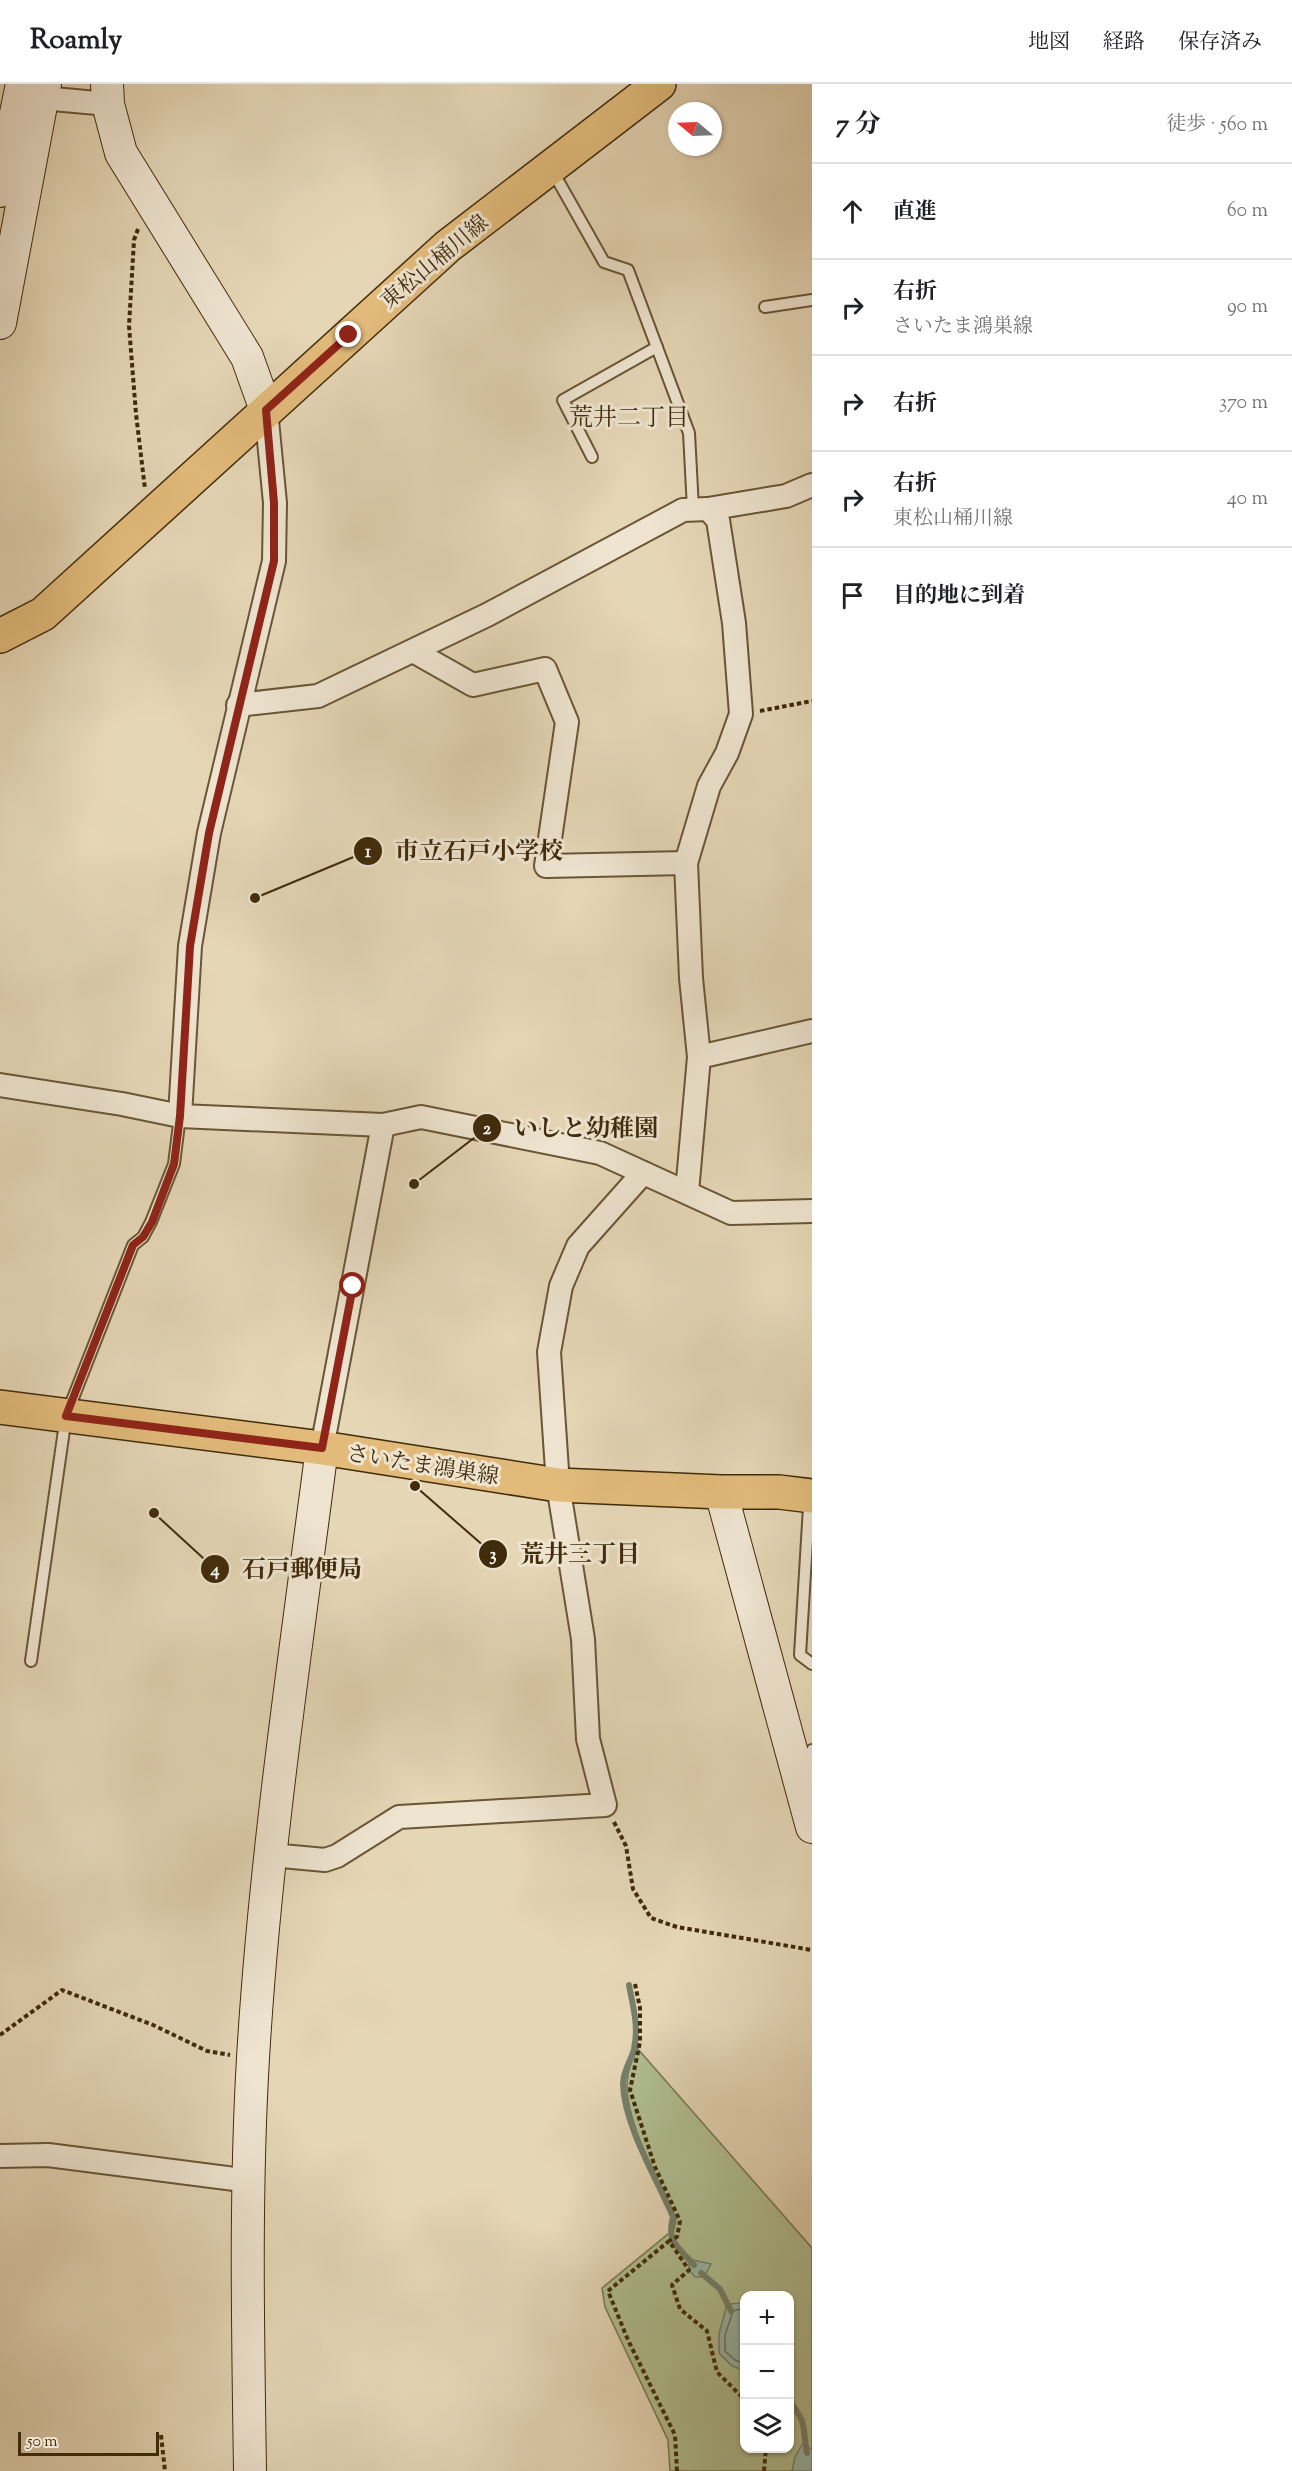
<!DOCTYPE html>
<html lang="ja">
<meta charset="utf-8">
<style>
:root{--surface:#fff;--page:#f6f6f6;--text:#202124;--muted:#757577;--line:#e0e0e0}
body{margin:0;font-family:"Sorts Mill Goudy","Noto Serif JP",serif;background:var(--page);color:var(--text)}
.controls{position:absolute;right:18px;bottom:18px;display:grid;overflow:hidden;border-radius:12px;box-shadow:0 2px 4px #0004}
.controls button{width:54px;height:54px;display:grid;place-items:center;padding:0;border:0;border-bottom:2px solid var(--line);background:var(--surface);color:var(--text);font:30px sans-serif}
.compass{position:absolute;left:668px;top:18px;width:54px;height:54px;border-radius:50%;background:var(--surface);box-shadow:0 2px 4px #0004;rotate:289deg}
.scale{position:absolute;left:18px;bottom:15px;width:141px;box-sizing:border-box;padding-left:6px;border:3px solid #402b0a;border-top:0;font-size:16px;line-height:21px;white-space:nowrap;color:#402b0a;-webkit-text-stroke:4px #eee4d0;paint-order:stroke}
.stop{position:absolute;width:18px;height:18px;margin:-14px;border:4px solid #8f2418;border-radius:50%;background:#fff}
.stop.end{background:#8f2418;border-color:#fff;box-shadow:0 2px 6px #0008}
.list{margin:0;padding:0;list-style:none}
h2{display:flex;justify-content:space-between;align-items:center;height:78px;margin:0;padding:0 24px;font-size:26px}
h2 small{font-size:20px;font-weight:400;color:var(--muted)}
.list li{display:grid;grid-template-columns:39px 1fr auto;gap:18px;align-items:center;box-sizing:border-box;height:96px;padding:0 24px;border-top:2px solid var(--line)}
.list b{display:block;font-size:22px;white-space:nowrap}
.list p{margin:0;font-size:20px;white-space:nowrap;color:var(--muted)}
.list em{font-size:20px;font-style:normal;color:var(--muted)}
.icon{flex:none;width:33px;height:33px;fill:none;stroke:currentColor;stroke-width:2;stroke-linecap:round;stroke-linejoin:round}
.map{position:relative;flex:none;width:812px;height:2387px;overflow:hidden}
header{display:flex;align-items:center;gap:36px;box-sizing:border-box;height:84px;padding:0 30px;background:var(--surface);border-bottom:2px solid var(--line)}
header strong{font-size:28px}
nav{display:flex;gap:33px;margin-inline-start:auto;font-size:21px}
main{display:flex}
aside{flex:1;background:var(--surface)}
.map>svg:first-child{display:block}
</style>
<header>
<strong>Roamly</strong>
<nav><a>地図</a><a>経路</a><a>保存済み</a></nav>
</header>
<main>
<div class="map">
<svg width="812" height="2387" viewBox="0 0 812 2387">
<rect width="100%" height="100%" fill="#e5d6b6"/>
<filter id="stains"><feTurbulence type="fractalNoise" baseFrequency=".00333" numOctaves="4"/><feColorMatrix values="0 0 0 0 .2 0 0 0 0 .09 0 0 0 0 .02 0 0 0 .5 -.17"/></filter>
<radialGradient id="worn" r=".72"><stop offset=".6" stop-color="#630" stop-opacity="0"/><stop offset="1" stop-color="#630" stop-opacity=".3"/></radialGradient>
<path fill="#b0bf92" stroke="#78754e" stroke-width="1.5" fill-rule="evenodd" d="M 637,1964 L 812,2164 L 812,2387 L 670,2387 L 668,2356 L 605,2223 L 602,2204 L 674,2145 L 676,2136 C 660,2101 620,2028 628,1991 C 629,1982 634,1973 637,1964 ZM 744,2212 L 790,2212 L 790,2364 L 744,2364 Z"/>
<g fill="#96b9ab" stroke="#74806b" stroke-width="1.5">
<polygon points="689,2175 711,2180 704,2193 695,2193 689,2186"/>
<polygon points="744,2219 744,2286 732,2282 719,2269 719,2250 727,2220"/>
<polygon points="803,2359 812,2366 812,2387 792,2387 795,2373"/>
</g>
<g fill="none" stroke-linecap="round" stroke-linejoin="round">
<polyline stroke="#6b725a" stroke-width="1.5" points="744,2224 733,2227 725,2251 725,2267 735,2276 744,2280"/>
<g stroke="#74806b" stroke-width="6">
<path d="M 629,1901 C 633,1923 639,1942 634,1965 C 631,1977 623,1987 623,2000 C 624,2041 657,2095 673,2133 C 666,2159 679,2163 694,2181"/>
<polyline points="701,2189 720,2205 731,2227"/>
<path d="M 790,2318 C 808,2340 802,2344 807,2369"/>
</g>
<g stroke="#695635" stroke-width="14">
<g id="lane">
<polyline points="552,86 604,178 628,186 689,349 693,425"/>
<polyline points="765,223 812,216"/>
<polyline points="592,373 563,316 657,263"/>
<polyline points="809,1423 800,1571 812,1580"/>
<polyline points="31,1577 66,1332 133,1161 143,1153 151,1138 174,1080 180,1032"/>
<polyline points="799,1682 811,1675 812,1666"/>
</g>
</g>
<g stroke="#695635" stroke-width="26">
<g id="street">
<polyline points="42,14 108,20"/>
<polyline points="708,425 786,412 812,401"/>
<polyline points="413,567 473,601 545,585 567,638 546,782 686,779"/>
<polyline points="238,621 318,612 487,531 683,426 708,425 718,436 734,539 741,630 727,669 709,702 686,779 691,894 699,973 687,1108"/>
<polyline points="699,973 812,947"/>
<polyline points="0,1001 122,1020 180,1032 383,1041 421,1033 600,1069 731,1129 812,1127"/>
<polyline points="180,1032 190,862 209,749 274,477 275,419 266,326"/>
<polyline points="322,1364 383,1041"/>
<polyline points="271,1771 325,1776 337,1772 399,1733 605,1721 588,1655 583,1555 558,1401 549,1268 561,1202 578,1162 643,1089"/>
<polyline points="0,2072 48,2071 250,2097"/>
</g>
</g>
<g stroke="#402b0a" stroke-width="34">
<g id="secondary">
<polyline points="107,0 108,20 121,69 247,273 266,326"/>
<polyline points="0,107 22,0"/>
<polyline points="0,239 45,0"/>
<polyline points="721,1408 812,1743"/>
<path d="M 250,2387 C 248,2249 245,2111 253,1974 C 265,1770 296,1566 322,1364"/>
</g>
</g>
<g stroke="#402b0a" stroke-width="36">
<g id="primary">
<polyline points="0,552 43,530 448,162 659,0"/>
<polyline points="0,1323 322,1364 558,1401 721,1408 779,1408 812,1412"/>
</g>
</g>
<g stroke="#402b0a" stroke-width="4" stroke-dasharray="4.5 3" stroke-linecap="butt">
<polyline points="138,145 134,156 129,242 136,330 145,405"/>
<polyline points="760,627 812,617"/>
<polyline points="614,1738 626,1762 633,1805 651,1834 677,1843 812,1866"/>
<polyline points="635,1900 640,1924 640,1958 630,2006 655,2083 680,2137 677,2153 669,2157"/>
<polyline points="0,1951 62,1906 153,1941 207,1967 230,1971"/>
<polyline points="161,2351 165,2387"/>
<polyline points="677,2387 675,2351 628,2256 608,2207 669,2157 689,2186 672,2201 680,2225 707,2247 717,2288 744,2315"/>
<polyline points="764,2387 766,2364"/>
</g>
<use href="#lane" stroke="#eee4d0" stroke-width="10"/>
<use href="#street" stroke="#eee4d0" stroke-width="22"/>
<use href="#secondary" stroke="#eee4d0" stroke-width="32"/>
<use href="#primary" stroke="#e2bb7b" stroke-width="33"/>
</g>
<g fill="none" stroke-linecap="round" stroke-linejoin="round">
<polyline stroke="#8f2418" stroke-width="8" points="349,251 266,326 274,419 274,477 209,749 190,862 180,1032 174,1080 152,1138 143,1153 133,1161 66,1332 322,1364 353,1202"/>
</g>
<g text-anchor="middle" stroke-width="6" stroke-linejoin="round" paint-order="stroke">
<g font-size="22" fill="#402b0a" stroke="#eee4d0">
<text transform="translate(434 177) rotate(-40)" y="8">東松山桶川線</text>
<text transform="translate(423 1380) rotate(9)" y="8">さいたま鴻巣線</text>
</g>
<g font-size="24" fill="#402b0a" stroke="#eee4d0">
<text x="629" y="341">荒井二丁目</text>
</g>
</g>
<path fill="none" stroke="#402b0a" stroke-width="2" d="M255 814L368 767M414 1100L487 1044M415 1402L493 1470M154 1429L215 1485"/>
<g fill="#402b0a" stroke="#eee4d0" stroke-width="2">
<circle cx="255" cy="814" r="6"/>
<circle cx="414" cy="1100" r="6"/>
<circle cx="415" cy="1402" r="6"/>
<circle cx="154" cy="1429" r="6"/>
<circle cx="368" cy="767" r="15"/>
<circle cx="487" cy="1044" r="15"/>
<circle cx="493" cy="1470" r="15"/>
<circle cx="215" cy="1485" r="15"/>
</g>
<g font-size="18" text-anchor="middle" font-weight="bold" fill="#fff">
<text x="368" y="773">1</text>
<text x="487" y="1050">2</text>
<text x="493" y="1476">3</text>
<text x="215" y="1491">4</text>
</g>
<g font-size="24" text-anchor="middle" font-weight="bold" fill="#402b0a" stroke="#eee4d0" stroke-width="6" stroke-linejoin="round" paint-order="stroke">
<text x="479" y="775">市立石戸小学校</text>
<text x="586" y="1052">いしと幼稚園</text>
<text x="580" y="1478">荒井三丁目</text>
<text x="302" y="1493">石戸郵便局</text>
</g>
<rect width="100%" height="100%" filter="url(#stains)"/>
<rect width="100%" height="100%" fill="url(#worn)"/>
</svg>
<div class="controls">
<button>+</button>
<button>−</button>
<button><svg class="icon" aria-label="layers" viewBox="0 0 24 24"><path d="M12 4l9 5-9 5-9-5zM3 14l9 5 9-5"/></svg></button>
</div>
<svg class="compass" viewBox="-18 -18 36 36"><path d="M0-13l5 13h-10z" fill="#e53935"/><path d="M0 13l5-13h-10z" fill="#757577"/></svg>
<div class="scale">50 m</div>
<div class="stop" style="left:353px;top:1202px"></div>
<div class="stop end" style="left:349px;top:251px"></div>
</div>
<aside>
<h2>7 分<small>徒歩 · 560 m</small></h2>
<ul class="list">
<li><svg class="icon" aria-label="ahead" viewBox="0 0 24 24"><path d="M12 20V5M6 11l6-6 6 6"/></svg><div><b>直進</b></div><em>60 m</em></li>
<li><svg class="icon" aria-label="right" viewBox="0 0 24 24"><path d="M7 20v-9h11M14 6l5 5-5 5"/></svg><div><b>右折</b><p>さいたま鴻巣線</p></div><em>90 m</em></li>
<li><svg class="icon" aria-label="right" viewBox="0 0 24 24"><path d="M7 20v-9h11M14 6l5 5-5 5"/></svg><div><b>右折</b></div><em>370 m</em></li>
<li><svg class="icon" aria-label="right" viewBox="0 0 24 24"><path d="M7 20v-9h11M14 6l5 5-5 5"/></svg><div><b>右折</b><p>東松山桶川線</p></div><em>40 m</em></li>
<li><svg class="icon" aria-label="arrive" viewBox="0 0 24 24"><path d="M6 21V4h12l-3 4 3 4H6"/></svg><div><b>目的地に到着</b></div></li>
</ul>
</aside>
</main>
